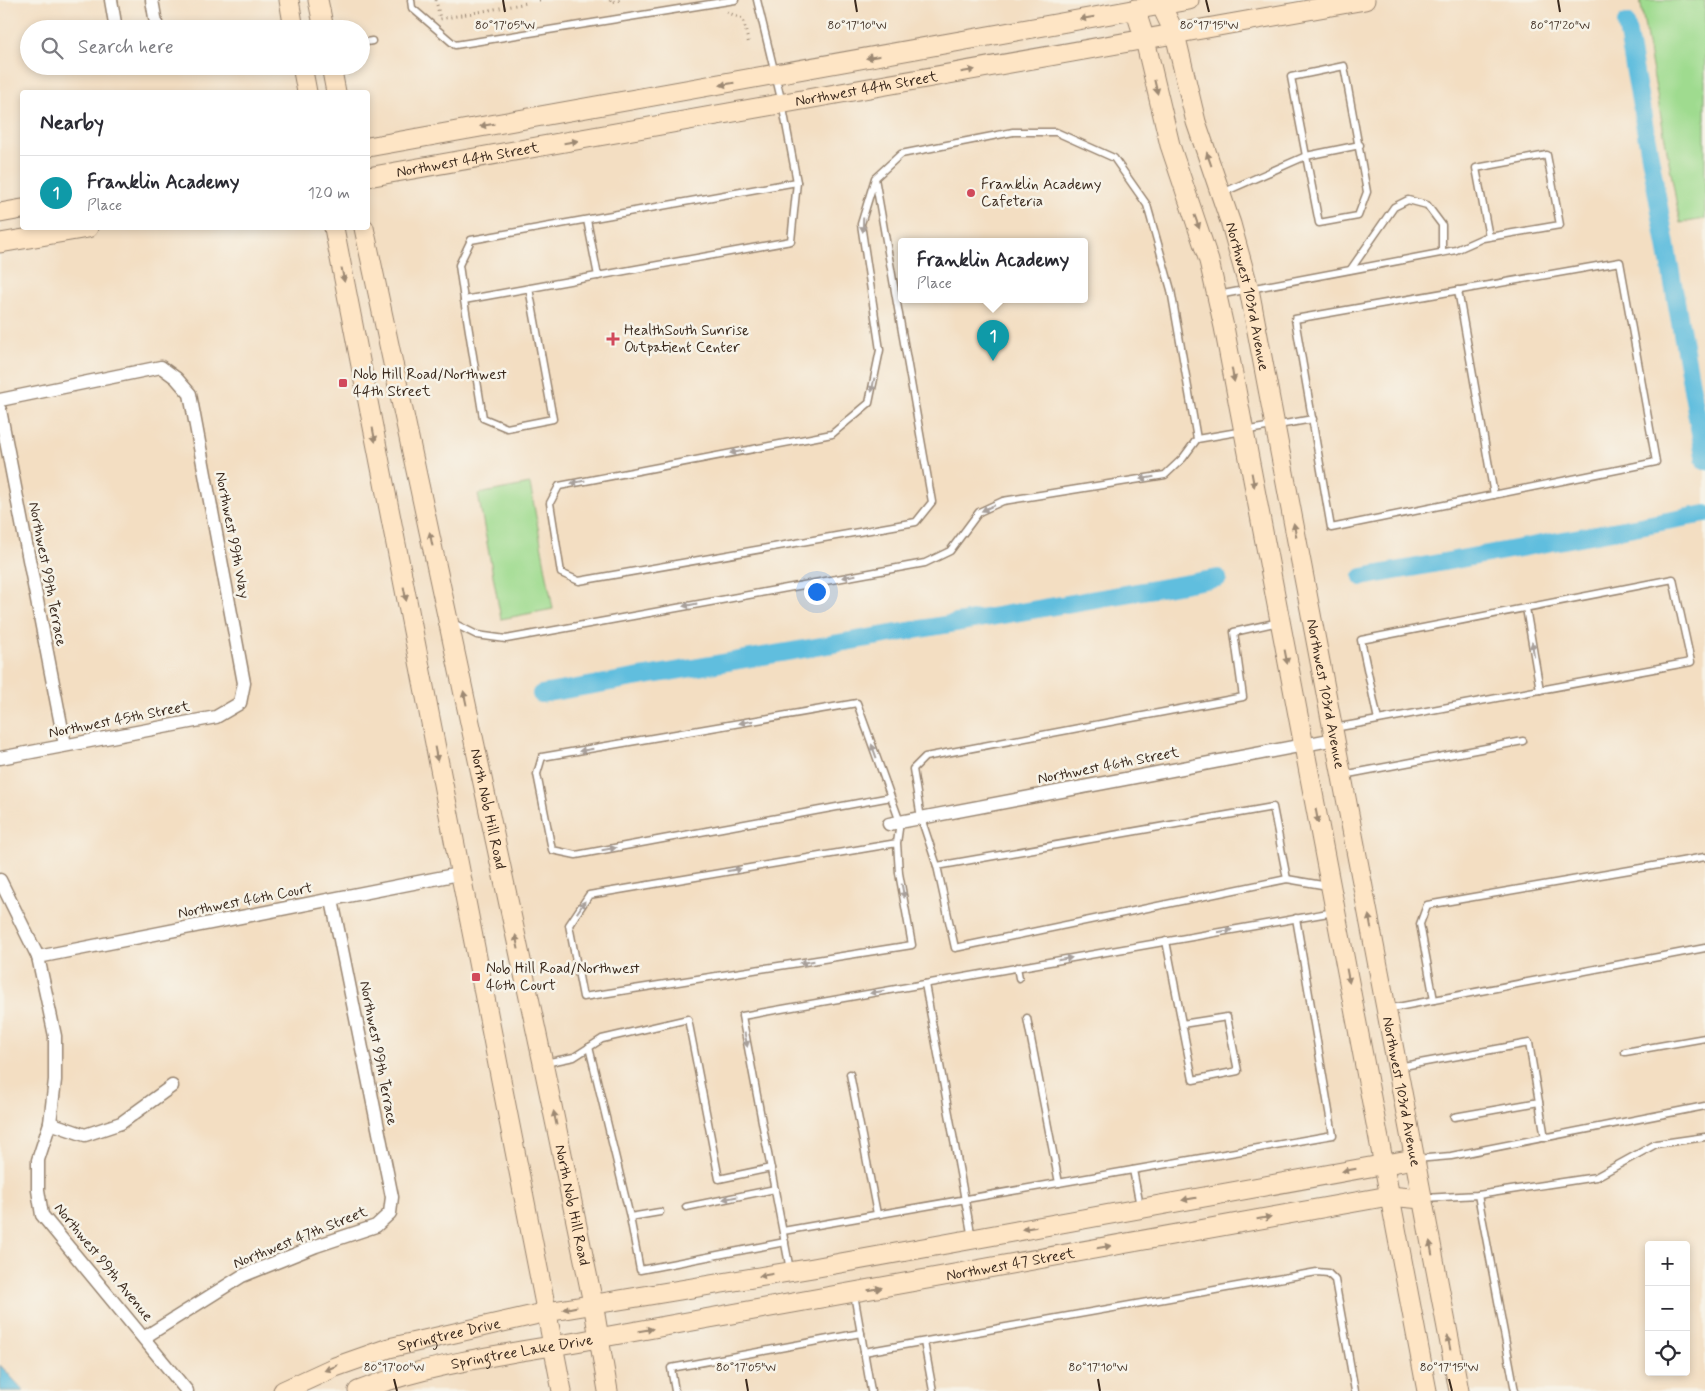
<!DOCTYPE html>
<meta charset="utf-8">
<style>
:root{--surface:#fff;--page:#f7f7f7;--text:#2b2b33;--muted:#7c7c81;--line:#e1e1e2;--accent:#7c3aed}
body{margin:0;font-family:Mynerve,sans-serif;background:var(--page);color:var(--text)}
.controls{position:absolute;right:15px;bottom:15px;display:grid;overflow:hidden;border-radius:5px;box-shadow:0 2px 8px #0003}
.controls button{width:45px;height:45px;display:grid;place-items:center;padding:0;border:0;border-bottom:1px solid var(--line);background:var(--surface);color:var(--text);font:25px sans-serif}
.you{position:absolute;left:816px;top:591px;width:18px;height:18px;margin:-12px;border:4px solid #fff;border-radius:50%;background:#1a73e8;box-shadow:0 0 0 8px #1a73e833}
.badge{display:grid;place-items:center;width:32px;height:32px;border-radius:50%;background:var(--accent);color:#fff;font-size:16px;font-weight:700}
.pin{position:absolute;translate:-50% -41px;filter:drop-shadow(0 1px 2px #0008)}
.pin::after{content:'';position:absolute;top:26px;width:18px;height:15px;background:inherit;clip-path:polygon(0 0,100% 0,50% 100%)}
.popup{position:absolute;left:898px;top:238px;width:190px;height:65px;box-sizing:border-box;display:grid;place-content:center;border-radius:5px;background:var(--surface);filter:drop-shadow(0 1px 4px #0005);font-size:16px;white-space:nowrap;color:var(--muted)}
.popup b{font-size:19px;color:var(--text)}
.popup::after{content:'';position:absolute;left:50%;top:100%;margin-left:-10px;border:10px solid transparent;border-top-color:var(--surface)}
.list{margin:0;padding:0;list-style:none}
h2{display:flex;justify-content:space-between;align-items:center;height:65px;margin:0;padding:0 20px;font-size:21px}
h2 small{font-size:16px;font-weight:400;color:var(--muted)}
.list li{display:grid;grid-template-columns:32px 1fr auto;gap:15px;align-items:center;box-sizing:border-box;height:75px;padding:0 20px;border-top:1px solid var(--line)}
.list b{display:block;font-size:19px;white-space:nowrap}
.list p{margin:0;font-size:16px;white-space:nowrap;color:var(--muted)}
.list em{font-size:16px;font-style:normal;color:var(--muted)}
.icon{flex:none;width:28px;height:28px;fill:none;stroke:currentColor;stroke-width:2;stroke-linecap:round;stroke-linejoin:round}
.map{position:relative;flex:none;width:1705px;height:1391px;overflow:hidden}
.search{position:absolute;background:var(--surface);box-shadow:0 2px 8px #0003;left:20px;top:20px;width:350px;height:55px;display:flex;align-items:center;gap:12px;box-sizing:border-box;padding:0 18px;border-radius:28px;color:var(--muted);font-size:19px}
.panel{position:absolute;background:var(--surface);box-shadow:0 2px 8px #0003;left:20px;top:90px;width:350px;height:140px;border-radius:5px}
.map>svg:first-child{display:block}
</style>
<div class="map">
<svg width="1705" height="1391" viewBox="0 0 1705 1391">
<rect width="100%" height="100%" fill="#f7f3e8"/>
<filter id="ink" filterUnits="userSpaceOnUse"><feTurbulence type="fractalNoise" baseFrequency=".02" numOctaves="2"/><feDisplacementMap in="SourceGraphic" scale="10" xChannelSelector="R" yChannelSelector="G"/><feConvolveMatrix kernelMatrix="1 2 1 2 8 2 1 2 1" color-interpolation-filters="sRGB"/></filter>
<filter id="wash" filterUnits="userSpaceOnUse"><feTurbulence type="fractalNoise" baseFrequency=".0096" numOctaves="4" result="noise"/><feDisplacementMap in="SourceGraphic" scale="20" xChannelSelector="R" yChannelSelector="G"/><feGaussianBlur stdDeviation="1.12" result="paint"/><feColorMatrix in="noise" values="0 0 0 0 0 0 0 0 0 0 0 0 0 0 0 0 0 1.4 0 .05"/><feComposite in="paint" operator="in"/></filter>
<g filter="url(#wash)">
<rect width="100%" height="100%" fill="#f3dec2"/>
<g fill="#9fdb8f" stroke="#6d8256">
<polygon points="1640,0 1705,0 1705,219 1680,223"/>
<polygon points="530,484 553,609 501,619 478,494"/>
</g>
<polygon fill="#60bede" stroke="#4e747e" points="0,1365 24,1391 0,1391"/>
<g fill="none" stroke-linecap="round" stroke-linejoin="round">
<g stroke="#60bede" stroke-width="18">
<polyline points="1626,23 1705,461"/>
<polyline points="1362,577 1705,514"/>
<polyline points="541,694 1218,578"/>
</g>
</g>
</g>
<g filter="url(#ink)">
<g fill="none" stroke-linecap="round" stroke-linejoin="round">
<g stroke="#978470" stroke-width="9">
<g id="lane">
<polyline points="411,0 412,8 455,45 735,0"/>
<polyline points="361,43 372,41"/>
<polyline points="875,178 932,502 916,522 579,581 561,573 550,503 559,486 832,434 869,403 880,350 861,224 875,178 901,154 1013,132 1056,132 1114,158 1147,205 1171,290 1197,439 1313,419"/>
<polyline points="1222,193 1306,156 1319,223 1358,216 1367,192 1344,66 1291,77 1306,156 1360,145"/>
<polyline points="587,220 598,276"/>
<polygon points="1620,262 1656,462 1331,528 1295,319"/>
<polyline points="1351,269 1394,207 1408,200 1427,205 1442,225 1442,252"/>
<path d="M 529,288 L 553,419 L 507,428 L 483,418 L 464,300 C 573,280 682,260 791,241 L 797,182 L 782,103 L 757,0"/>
<polyline points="1458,290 1494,495"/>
<polyline points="1218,295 1456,250 1483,238 1560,225 1547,155 1476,168 1489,237"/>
<polyline points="464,300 459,265 471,240 797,182"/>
<polyline points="1526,608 1540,690"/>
<polyline points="451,622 477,635 506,639 925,563 950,551 979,512 1003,501 1165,475 1183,458 1197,439"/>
<polyline points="1279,622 1234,632 1243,697 925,757 913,769 921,818 937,866 955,948 1287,879 1328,886"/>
<polyline points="1334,728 1378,720 1691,662 1673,579 1361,640 1378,720"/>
<polyline points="1343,775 1523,741"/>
<polyline points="891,797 576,855 552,850 537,774 542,757 857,703 900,822 897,843 899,873 912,945 583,997 569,925 589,895 897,843"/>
<polyline points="937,866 1273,807 1287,879"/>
<polyline points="1166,941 1193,1080 1238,1071 1227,1017 1182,1024"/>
<polyline points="1017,967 1019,978"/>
<polyline points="925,984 972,1238"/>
<polyline points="1434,1000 1420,924 1427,905 1705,857"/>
<polyline points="1387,1009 1705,948"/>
<polyline points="1027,1018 1059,1183"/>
<polyline points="589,1047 630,1217 640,1270 785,1242"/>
<polyline points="1625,1052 1705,1038"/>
<polyline points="545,1063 574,1057 602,1039 688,1019 719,1179 771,1168"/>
<polyline points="1398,1067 1529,1043 1539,1102 1454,1117"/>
<polyline points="850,1074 877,1214"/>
<polyline points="1539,1102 1545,1138"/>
<polyline points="1416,1159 1451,1156 1705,1106"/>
<polyline points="1133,1170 1140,1206"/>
<polyline points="1478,1195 1515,1391"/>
<polyline points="1424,1198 1478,1195 1596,1177 1656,1144 1705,1137"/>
<polyline points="686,1207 775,1189"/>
<polyline points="630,1217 660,1212"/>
<polyline points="783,1231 1333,1135 1296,918"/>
<polyline points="790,1270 742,1016 1334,912"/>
<polyline points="854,1294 871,1391"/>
<polyline points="924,1342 933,1391"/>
<polyline points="864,1352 1317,1272 1328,1273 1335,1280 1355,1391"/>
<polyline points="675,1391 671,1368 861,1333"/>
</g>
</g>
<g stroke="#978470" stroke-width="15">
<g id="street">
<polyline points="111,0 116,29"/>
<polyline points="152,0 157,29"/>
<polyline points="0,400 161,367 176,378 190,394 244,683 240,703 216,717 0,758"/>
<polyline points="0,410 65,745"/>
<polyline points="889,824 1335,739"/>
<polyline points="0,880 38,957 55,1036 55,1080 50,1123 38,1160 38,1190 42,1215 187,1391"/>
<polyline points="38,957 459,874"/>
<polyline points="50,1123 85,1135 121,1123 172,1086"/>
<polyline points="145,1337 242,1276 316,1246 376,1226 390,1213 392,1197 332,900"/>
</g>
</g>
<g stroke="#978470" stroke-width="21">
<g id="secondary">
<polyline points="289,0 294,29"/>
<polyline points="318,0 324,29"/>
<path id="s1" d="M 1161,5 L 1175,34 L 1196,122 L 1231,224 L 1249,289 L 1459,1391"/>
<polyline points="1135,9 1145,40 1170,145 1209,261 1224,327 1427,1391"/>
<polyline points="302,66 307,92"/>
<polyline points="331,66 336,92"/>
<polyline points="368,147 1189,0"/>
<path id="s2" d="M 368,177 L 1365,0"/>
<polyline points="0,213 22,209"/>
<polyline points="334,228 562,1391"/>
<path id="s3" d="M 364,228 L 543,1063 L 593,1303 L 608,1391"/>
<polyline points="0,243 88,228"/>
<path id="s4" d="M 283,1391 L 335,1367 L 389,1348 L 547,1312 L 813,1268 L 1414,1159"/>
<path id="s5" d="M 358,1391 C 435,1361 518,1353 598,1338 L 1389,1196 L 1422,1199"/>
</g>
</g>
<g stroke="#978470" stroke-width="3" stroke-dasharray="1 4" stroke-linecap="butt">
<polyline points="436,0 440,19 527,3"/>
<polyline points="539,0 540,0"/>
<polyline points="610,0 611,2 622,0"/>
<polyline points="727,12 743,19 749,45"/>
</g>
<use href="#lane" stroke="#fff" stroke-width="6"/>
<use href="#street" stroke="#fff" stroke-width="12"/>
<use href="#secondary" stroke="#fee5c5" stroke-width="19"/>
</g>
<defs><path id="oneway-solid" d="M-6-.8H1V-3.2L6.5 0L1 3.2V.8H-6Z" transform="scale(1.25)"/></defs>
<g fill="#9c8872">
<use href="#oneway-solid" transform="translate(1087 18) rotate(170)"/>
<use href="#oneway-solid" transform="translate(873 57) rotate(170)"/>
<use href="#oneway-solid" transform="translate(968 71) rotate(-10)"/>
<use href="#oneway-solid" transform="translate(727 84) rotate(170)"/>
<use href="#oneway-solid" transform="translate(1156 87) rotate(77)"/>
<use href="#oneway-solid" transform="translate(487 125) rotate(170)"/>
<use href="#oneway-solid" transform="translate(571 142) rotate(-10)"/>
<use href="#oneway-solid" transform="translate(1209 159) rotate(-109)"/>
<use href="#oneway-solid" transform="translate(1197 222) rotate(70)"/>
<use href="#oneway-solid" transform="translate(343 275) rotate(79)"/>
<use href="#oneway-solid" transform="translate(1233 375) rotate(80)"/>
<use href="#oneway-solid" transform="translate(374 435) rotate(79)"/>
<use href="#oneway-solid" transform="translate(1253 480) rotate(79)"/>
<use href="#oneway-solid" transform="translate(1295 530) rotate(-101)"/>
<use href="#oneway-solid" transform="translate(431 539) rotate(-102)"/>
<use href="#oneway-solid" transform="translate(405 594) rotate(79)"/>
<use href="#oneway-solid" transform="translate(1286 657) rotate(79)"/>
<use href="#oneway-solid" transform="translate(465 698) rotate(-102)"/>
<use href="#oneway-solid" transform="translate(436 754) rotate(79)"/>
<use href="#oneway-solid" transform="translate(1317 816) rotate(79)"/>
<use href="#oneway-solid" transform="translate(1370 922) rotate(-100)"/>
<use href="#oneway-solid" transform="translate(517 942) rotate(-102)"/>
<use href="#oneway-solid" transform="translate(1348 976) rotate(79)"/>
<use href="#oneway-solid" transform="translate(555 1118) rotate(-102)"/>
<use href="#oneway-solid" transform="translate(1349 1170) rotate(170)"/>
<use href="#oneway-solid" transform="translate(1189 1199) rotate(170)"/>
<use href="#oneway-solid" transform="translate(1264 1218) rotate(-10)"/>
<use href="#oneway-solid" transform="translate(1029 1228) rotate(170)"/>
<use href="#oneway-solid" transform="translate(1104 1247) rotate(-10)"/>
<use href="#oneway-solid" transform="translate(1431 1248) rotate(-100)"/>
<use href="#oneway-solid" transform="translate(766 1275) rotate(171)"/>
<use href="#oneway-solid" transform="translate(875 1289) rotate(-10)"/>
<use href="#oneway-solid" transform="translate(570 1308) rotate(169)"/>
<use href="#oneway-solid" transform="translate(646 1330) rotate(-10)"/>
<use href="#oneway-solid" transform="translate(1449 1343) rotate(-101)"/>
<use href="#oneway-solid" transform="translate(331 1368) rotate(158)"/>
</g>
<g fill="#a79f9a">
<use href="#oneway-solid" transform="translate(863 225) rotate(92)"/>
<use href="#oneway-solid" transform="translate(873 385) rotate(101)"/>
<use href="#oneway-solid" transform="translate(737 452) rotate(169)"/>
<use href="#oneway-solid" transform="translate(1147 478) rotate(171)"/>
<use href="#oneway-solid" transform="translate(578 482) rotate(169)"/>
<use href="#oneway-solid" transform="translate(988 508) rotate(155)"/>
<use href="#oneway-solid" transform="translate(849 576) rotate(170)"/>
<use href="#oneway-solid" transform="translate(690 605) rotate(169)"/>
<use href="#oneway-solid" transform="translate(1533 649) rotate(-99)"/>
<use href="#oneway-solid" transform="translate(746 722) rotate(170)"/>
<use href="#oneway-solid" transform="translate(586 750) rotate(170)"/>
<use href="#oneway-solid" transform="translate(874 751) rotate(-110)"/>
<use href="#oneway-solid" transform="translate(609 849) rotate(-10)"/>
<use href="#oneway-solid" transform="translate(734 870) rotate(-10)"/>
<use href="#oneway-solid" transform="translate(903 891) rotate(80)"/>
<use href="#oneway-solid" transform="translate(581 907) rotate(-56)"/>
<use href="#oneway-solid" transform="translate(1225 931) rotate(-10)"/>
<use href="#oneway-solid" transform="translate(1065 959) rotate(-10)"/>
<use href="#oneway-solid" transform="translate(807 962) rotate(171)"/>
<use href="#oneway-solid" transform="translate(877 992) rotate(170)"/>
<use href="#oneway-solid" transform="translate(746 1040) rotate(79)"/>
<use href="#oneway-solid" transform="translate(730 1198) rotate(169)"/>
</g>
</g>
<path fill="none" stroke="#3b2a1e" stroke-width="2" d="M 503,0 L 505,12M 855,0 L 857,12M 1206,0 L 1209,12M 1558,0 L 1560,12M 394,1379 L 397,1391M 746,1379 L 748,1391M 1098,1379 L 1100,1391M 1449,1379 L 1452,1391"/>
<g fill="#d1495b" stroke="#f7f3e8" stroke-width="2">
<circle cx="971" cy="193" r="5"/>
<path d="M610.5 331.5h5v5h5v5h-5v5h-5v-5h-5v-5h5z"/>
<rect x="338" y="378" width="10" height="10" rx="2.5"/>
<rect x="471" y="972" width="10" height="10" rx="2.5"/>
</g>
<g text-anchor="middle" stroke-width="5" stroke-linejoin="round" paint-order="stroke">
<g font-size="15" fill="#3b2a1e" stroke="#f7f3e8">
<text dy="5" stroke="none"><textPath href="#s2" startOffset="506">Northwest 44th Street</textPath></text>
<text dy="5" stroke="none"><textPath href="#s2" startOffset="101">Northwest 44th Street</textPath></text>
<text dy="5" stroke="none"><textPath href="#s1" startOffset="305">Northwest 103rd Avenue</textPath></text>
<text transform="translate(233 535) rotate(79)" y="5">Northwest 99th Way</text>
<text transform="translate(48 574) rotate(79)" y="5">Northwest 99th Terrace</text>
<text dy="5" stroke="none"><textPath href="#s1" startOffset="710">Northwest 103rd Avenue</textPath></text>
<text transform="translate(119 719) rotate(-11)" y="5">Northwest 45th Street</text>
<text transform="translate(1108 765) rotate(-11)" y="5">Northwest 46th Street</text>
<text dy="5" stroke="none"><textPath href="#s3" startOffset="594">North Nob Hill Road</textPath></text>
<text transform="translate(245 900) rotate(-11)" y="5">Northwest 46th Court</text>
<text transform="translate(379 1053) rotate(79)" y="5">Northwest 99th Terrace</text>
<text dy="5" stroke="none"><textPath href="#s1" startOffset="1115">Northwest 103rd Avenue</textPath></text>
<text dy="5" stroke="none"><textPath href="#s3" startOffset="999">North Nob Hill Road</textPath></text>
<text transform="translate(300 1237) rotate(-22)" y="5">Northwest 47th Street</text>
<text transform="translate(104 1262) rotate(51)" y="5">Northwest 99th Avenue</text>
<text dy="5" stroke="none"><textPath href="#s5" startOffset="665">Northwest 47 Street</textPath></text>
<text dy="5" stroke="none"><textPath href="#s4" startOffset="176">Springtree Drive</textPath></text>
<text dy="5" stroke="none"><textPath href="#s5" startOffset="169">Springtree Lake Drive</textPath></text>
</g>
<g font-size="15" fill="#3b2a1e" stroke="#f7f3e8" text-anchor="start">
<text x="981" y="189">Franklin Academy<tspan x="981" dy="17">Cafeteria</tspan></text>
<text x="624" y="335">HealthSouth Sunrise<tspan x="624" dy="17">Outpatient Center</tspan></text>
<text x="353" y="379">Nob Hill Road/Northwest<tspan x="353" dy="17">44th Street</tspan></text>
<text x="486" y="973">Nob Hill Road/Northwest<tspan x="486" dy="17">46th Court</tspan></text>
</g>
</g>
<g font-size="12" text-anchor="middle" fill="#3b2a1e" stroke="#f7f3e8" stroke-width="5" stroke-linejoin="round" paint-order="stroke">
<text x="505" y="29">80°17'05"W</text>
<text x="857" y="29">80°17'10"W</text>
<text x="1209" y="29">80°17'15"W</text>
<text x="1560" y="29">80°17'20"W</text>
<text x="394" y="1371">80°17'00"W</text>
<text x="746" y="1371">80°17'05"W</text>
<text x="1098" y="1371">80°17'10"W</text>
<text x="1449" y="1371">80°17'15"W</text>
</g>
</svg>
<div class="controls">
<button>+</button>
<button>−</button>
<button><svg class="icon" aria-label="locate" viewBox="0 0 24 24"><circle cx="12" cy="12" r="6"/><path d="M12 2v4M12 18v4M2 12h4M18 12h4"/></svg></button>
</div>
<div class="you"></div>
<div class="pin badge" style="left:993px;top:361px;background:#0f9aa8">1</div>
<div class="popup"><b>Franklin Academy</b>Place</div>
<div class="search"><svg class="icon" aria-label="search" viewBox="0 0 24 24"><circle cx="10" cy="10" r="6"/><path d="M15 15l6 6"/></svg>Search here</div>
<section class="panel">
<h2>Nearby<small></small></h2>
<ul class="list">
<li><span class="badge" style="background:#0f9aa8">1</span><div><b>Franklin Academy</b><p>Place</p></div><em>120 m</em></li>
</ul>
</section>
</div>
